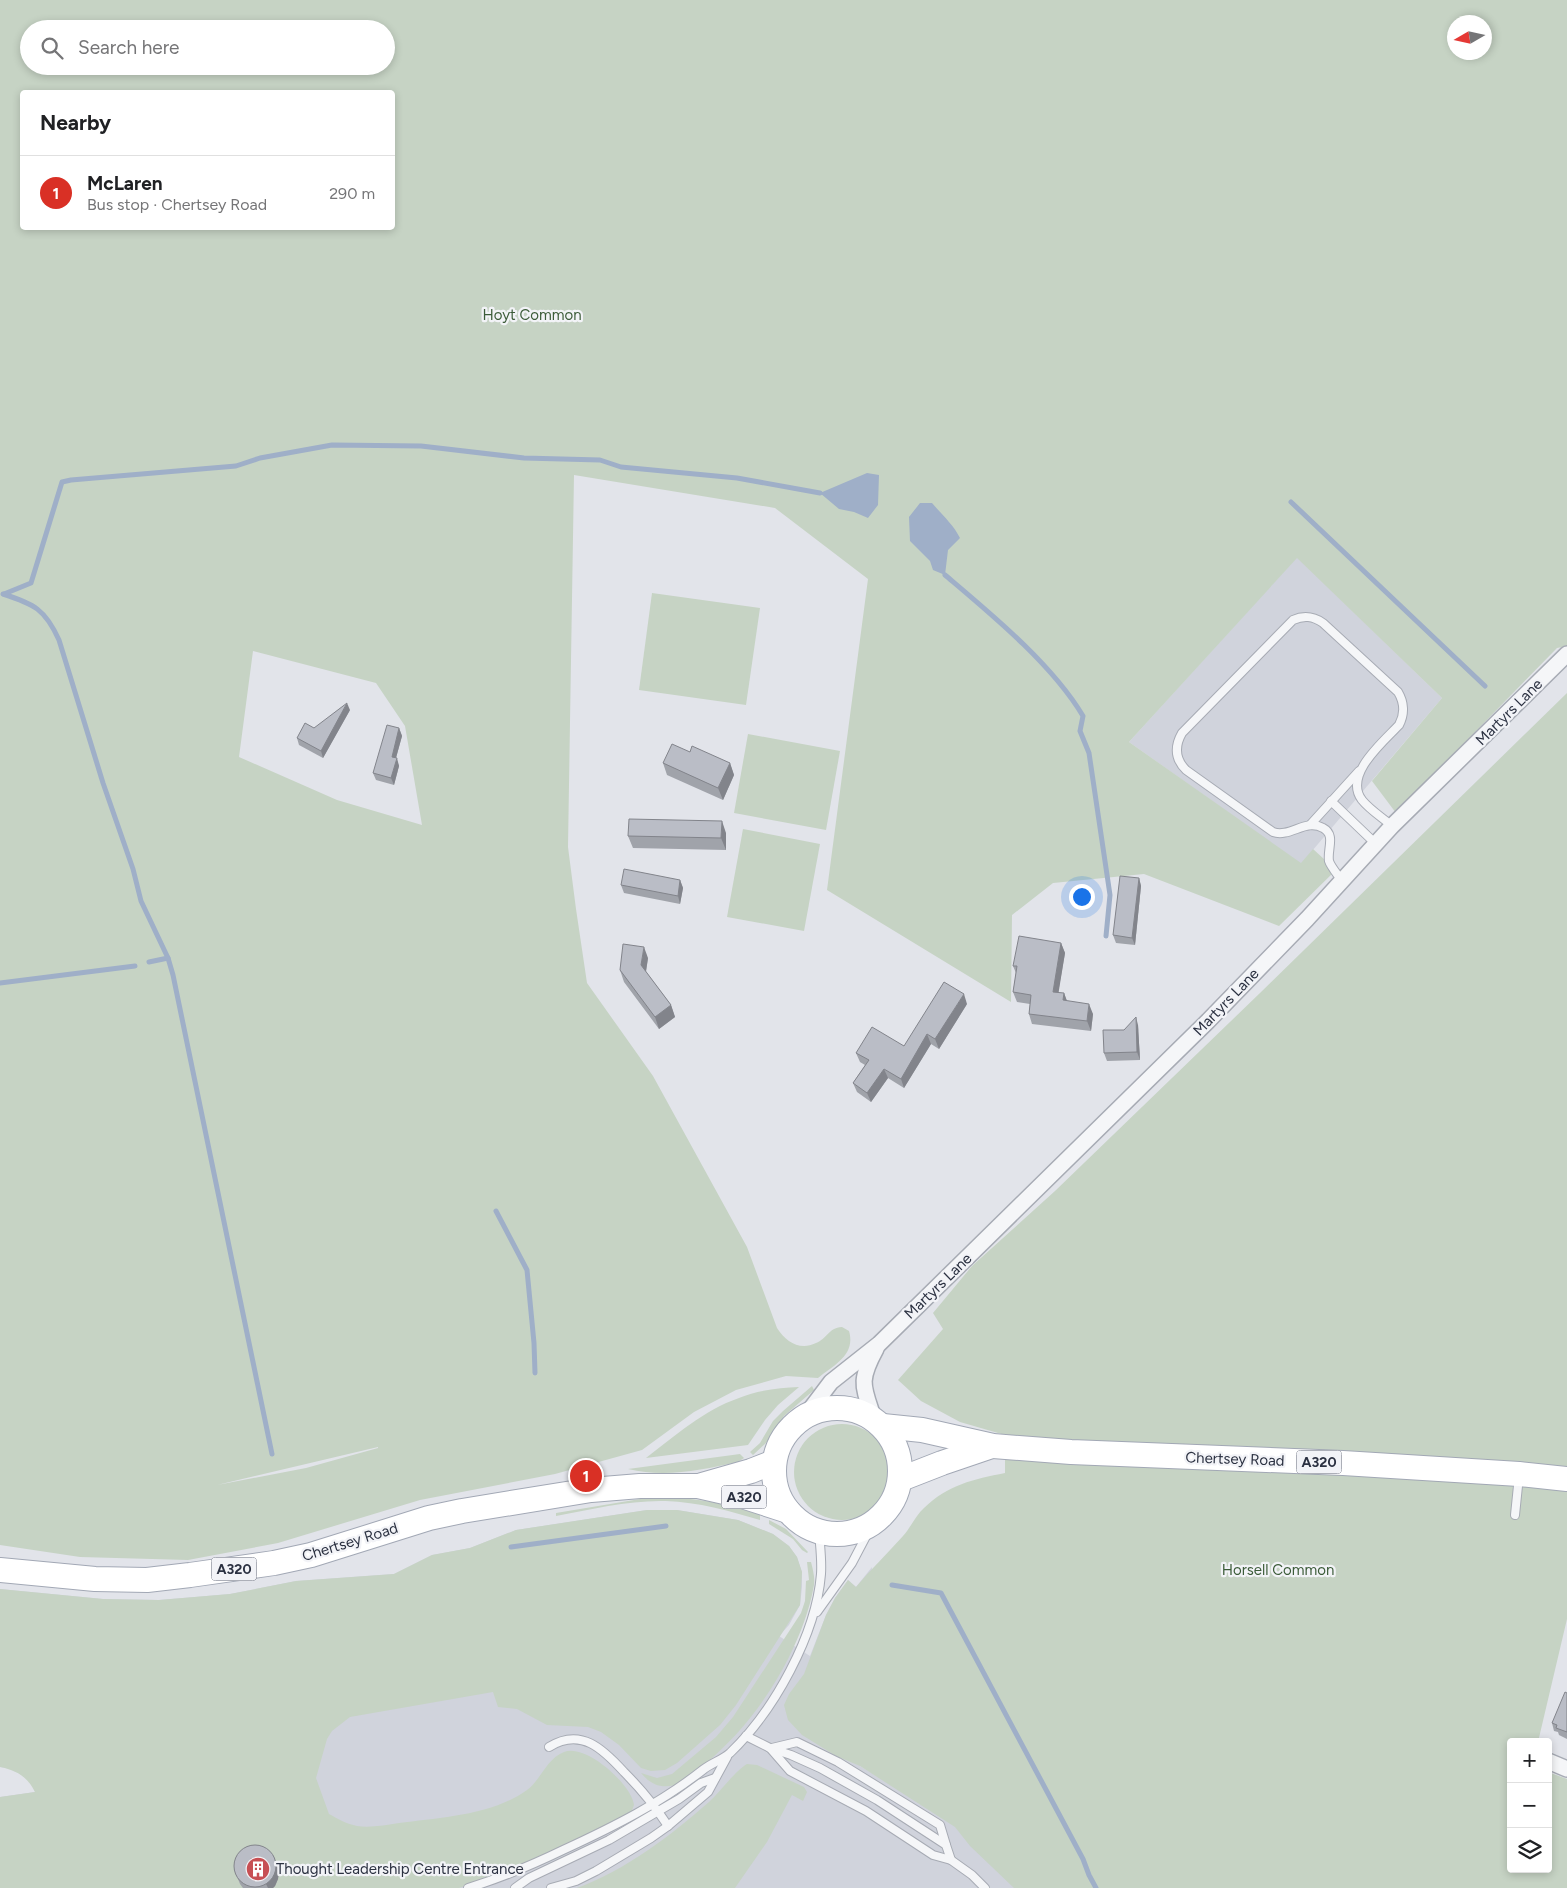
<!DOCTYPE html>
<meta charset="utf-8">
<style>
:root{--surface:#fff;--page:#f6f6f6;--text:#202124;--muted:#757577;--line:#e0e0e0;--accent:#d93025}
body{margin:0;font-family:Figtree,sans-serif;background:var(--page);color:var(--text)}
.controls{position:absolute;right:15px;bottom:15px;display:grid;overflow:hidden;border-radius:5px;box-shadow:0 2px 8px #0003}
.controls button{width:45px;height:45px;display:grid;place-items:center;padding:0;border:0;border-bottom:1px solid var(--line);background:var(--surface);color:var(--text);font:25px sans-serif}
.compass{position:absolute;left:1447px;top:15px;width:45px;height:45px;border-radius:50%;background:var(--surface);box-shadow:0 2px 8px #0003;rotate:261deg}
.you{position:absolute;left:1081px;top:896px;width:18px;height:18px;margin:-12px;border:4px solid #fff;border-radius:50%;background:#1a73e8;box-shadow:0 0 0 8px #1a73e833}
.badge{display:grid;place-items:center;width:32px;height:32px;border-radius:50%;background:var(--accent);color:#fff;font-size:16px;font-weight:700}
.pin{position:absolute;translate:-50% -50%;border:2px solid #fff;box-shadow:0 1px 5px #0006}
.list{margin:0;padding:0;list-style:none}
h2{display:flex;justify-content:space-between;align-items:center;height:65px;margin:0;padding:0 20px;font-size:21px}
h2 small{font-size:16px;font-weight:400;color:var(--muted)}
.list li{display:grid;grid-template-columns:32px 1fr auto;gap:15px;align-items:center;box-sizing:border-box;height:75px;padding:0 20px;border-top:1px solid var(--line)}
.list b{display:block;font-size:19px;white-space:nowrap}
.list p{margin:0;font-size:16px;white-space:nowrap;color:var(--muted)}
.list em{font-size:16px;font-style:normal;color:var(--muted)}
.icon{flex:none;width:28px;height:28px;fill:none;stroke:currentColor;stroke-width:2;stroke-linecap:round;stroke-linejoin:round}
.map{position:relative;flex:none;width:1567px;height:1888px;overflow:hidden}
.search{position:absolute;background:var(--surface);box-shadow:0 2px 8px #0003;left:20px;top:20px;width:375px;height:55px;display:flex;align-items:center;gap:12px;box-sizing:border-box;padding:0 18px;border-radius:28px;color:var(--muted);font-size:19px}
.panel{position:absolute;background:var(--surface);box-shadow:0 2px 8px #0003;left:20px;top:90px;width:375px;height:140px;border-radius:5px}
.map>svg:first-child{display:block}
</style>
<div class="map">
<svg width="1567" height="1888" viewBox="0 0 1567 1888">
<rect width="100%" height="100%" fill="#e2e4ea"/>
<g fill="#d0d3dc">
<polygon points="1297,557 1442,698 1301,864 1129,742"/>
<polygon points="647,1510 677,1510 738,1520 773,1534 789,1546 797,1557 802,1572 802,1587 800,1605 789,1625 779,1636 810,1656 826,1615 835,1598 848,1580 856,1587 872,1567 860,1766 1062,1888 0,1888 0,1797 35,1792 31,1782 13,1769 0,1767 0,1589 103,1599 159,1600 230,1594 296,1581 394,1574 432,1555 470,1548 516,1530"/>
</g>
<g fill="#c6d3c4" fill-rule="evenodd">
<path d="M 0,0 L 1567,0 L 1567,646 L 1557,648 L 1396,813 L 1372,781 L 1442,698 L 1297,558 L 1129,742 L 1301,863 L 1313,849 L 1336,870 L 1279,926 L 1144,874 L 1053,883 L 1012,915 L 1011,1002 L 827,890 L 868,579 L 775,508 L 574,475 L 568,847 L 576,909 L 587,983 L 653,1076 L 747,1247 L 777,1328 C 786,1342 800,1351 816,1343 C 827,1339 828,1328 842,1327 L 849,1331 C 856,1355 834,1365 818,1378 L 786,1376 L 736,1390 L 694,1412 L 642,1450 L 555,1474 L 420,1500 L 278,1543 L 188,1560 L 80,1557 L 0,1545 ZM 1454,22 L 1484,22 L 1484,52 L 1454,52 ZM 29,29 L 386,29 L 386,66 L 29,66 ZM 22,92 L 392,92 L 392,228 L 22,228 ZM 253,651 L 376,683 L 405,726 L 422,825 L 337,800 L 239,757 ZM 378,1448 L 306,1468 L 217,1485 L 378,1447 Z"/>
<polygon points="652,593 760,608 746,705 639,690"/>
<path d="M 1567,693 L 1567,1619 L 1538,1742 L 1511,1742 L 1511,1869 L 1548,1869 L 1548,1772 L 1567,1779 L 1567,1888 L 1014,1888 L 970,1846 L 955,1827 L 860,1766 L 836,1756 L 802,1735 L 788,1720 L 784,1705 L 789,1694 L 804,1674 L 826,1615 L 835,1598 L 848,1580 L 856,1587 C 871,1569 888,1553 903,1536 C 911,1527 916,1515 924,1508 C 947,1485 974,1479 1005,1473 L 1005,1435 L 960,1422 L 921,1401 L 898,1380 L 943,1329 L 933,1313 L 972,1266 L 1055,1191 L 1260,993 Z"/>
<polygon points="748,734 840,751 826,830 734,813"/>
<polygon points="743,829 820,844 804,931 727,917"/>
<polygon points="812,1386 814,1390 784,1416 766,1443 753,1455 750,1452 760,1443 773,1421 783,1411"/>
<path d="M 799,1387 L 778,1405 L 765,1420 L 748,1445 L 646,1458 C 675,1436 704,1410 739,1398 C 758,1390 779,1388 799,1387 Z"/>
<circle cx="842" cy="1472" r="48"/>
<path d="M 740,1454 L 744,1458 L 738,1462 C 701,1470 665,1478 628,1469 Z"/>
<path d="M 658,1496 C 694,1498 726,1503 760,1515 L 760,1520 C 730,1511 698,1502 666,1501 C 630,1500 592,1509 556,1516 L 556,1513 Z"/>
<path d="M 647,1510 L 677,1510 L 738,1520 L 773,1534 L 789,1546 L 797,1557 L 802,1572 L 800,1605 L 736,1705 L 720,1725 L 677,1763 L 665,1770 L 651,1771 L 641,1768 L 619,1745 L 601,1732 L 588,1727 L 547,1725 L 517,1709 L 498,1707 L 493,1692 L 350,1717 L 332,1731 L 327,1739 L 316,1778 L 329,1814 C 338,1819 347,1824 357,1826 C 370,1828 386,1825 399,1823 C 439,1818 493,1815 527,1790 C 541,1780 546,1759 564,1752 C 586,1743 632,1785 634,1805 L 631,1813 L 597,1832 L 499,1875 L 459,1888 L 0,1888 L 0,1797 L 35,1792 C 28,1777 16,1770 0,1767 L 0,1589 L 103,1599 L 159,1600 L 230,1594 L 296,1581 L 394,1574 L 432,1555 L 470,1548 L 516,1530 Z"/>
<polygon points="769,1520 786,1529 808,1552 807,1553 802,1550 793,1539 769,1524"/>
<path d="M 807,1562 L 811,1562 C 813,1570 815,1577 814,1585 C 810,1609 800,1635 789,1657 C 768,1699 739,1736 703,1766 C 694,1774 686,1782 675,1785 C 661,1789 650,1784 641,1773 L 657,1778 L 672,1774 L 716,1737 L 733,1717 L 801,1613 L 805,1601 L 806,1581 L 809,1580 Z"/>
<path d="M 747,1764 L 757,1765 L 804,1787 L 807,1792 L 803,1801 L 792,1795 L 767,1842 L 735,1888 L 577,1888 C 626,1870 670,1836 709,1802 C 720,1792 735,1771 747,1764 Z"/>
</g>
<g fill="#9fafc8">
<polygon points="867,473 879,475 878,505 868,518 854,512 839,509 820,493"/>
<path d="M 920,503 L 932,503 C 942,515 953,524 960,538 L 948,550 L 945,575 L 933,570 L 930,561 L 910,541 L 909,517 Z"/>
</g>
<g fill="none" stroke-linecap="round" stroke-linejoin="round">
<g stroke="#9fafc8" stroke-width="5">
<polyline points="1291,502 1485,686"/>
<path d="M 945,575 C 991,614 1052,664 1083,716 L 1080,731 L 1089,753 L 1110,895 L 1106,936"/>
<path d="M 3,594 C 34,604 45,609 59,640 L 103,783 L 133,869 L 141,901 L 168,958 L 173,975 L 272,1454"/>
<polyline points="4,594 31,583 62,482 71,480 236,466 260,458 332,445 421,446 524,458 600,460 621,467 737,478 820,493"/>
<polyline points="149,962 168,958"/>
<polyline points="0,983 135,966"/>
<polyline points="496,1211 527,1270 534,1343 535,1373"/>
<polyline points="511,1547 666,1526"/>
<polyline points="892,1585 941,1593 1083,1859 1089,1875 1096,1888"/>
</g>
<g stroke="#a7abb4" stroke-width="10">
<g id="lane">
<polyline points="1331,801 1376,844"/>
<polyline points="1310,825 1359,771"/>
<path d="M 1342,881 C 1338,875 1331,867 1329,861 C 1327,849 1336,835 1323,828 C 1306,818 1290,838 1273,832 L 1186,770 C 1175,759 1174,747 1182,733 L 1293,620 C 1304,615 1313,616 1323,623 L 1398,692 C 1404,702 1405,714 1399,725 C 1383,742 1343,775 1362,800 C 1370,810 1383,818 1392,826"/>
<polyline points="1515,1515 1519,1476"/>
<polyline points="817,1612 852,1563 872,1525"/>
<polyline points="746,1736 770,1748 790,1771 866,1811 933,1855 951,1860 972,1875 985,1888"/>
<path d="M 549,1747 C 581,1727 603,1749 624,1772 C 641,1789 655,1806 668,1826"/>
<polyline points="770,1748 791,1755 820,1768 877,1800 946,1845 951,1860"/>
<polyline points="772,1748 797,1742 838,1762 940,1825 946,1845"/>
<path d="M 468,1888 C 501,1878 532,1865 563,1850 C 613,1827 661,1803 704,1769 C 712,1763 722,1760 730,1753 C 774,1711 816,1635 821,1574 C 822,1560 820,1546 819,1532"/>
<polyline points="515,1888 529,1878 609,1840 679,1799 701,1783 715,1778"/>
<polyline points="551,1888 576,1881 596,1871 651,1838 668,1826 708,1792 727,1757"/>
</g>
</g>
<g stroke="#a7abb4" stroke-width="18">
<g id="street">
<polyline points="806,1415 831,1382 879,1344 1208,1021 1307,919 1392,826 1567,654"/>
<path d="M 874,1419 C 863,1386 858,1382 876,1349"/>
<polyline points="1548,1761 1567,1769"/>
</g>
</g>
<g stroke="#a2a8b5" stroke-width="26">
<g id="primary">
<circle cx="837" cy="1471" r="63"/>
<polyline points="883,1426 922,1430 993,1446 1071,1452 1343,1463 1519,1474 1567,1479"/>
<polyline points="901,1479 942,1463 992,1446"/>
<polyline points="702,1485 751,1471 774,1462"/>
<polyline points="0,1570 95,1579 147,1580 190,1575 274,1563 311,1555 429,1518 462,1511 591,1490 640,1486 698,1486 742,1496 788,1511"/>
</g>
</g>
<use href="#lane" stroke="#f5f6f8" stroke-width="8"/>
<use href="#street" stroke="#f5f6f8" stroke-width="15"/>
<use href="#primary" stroke="#fff" stroke-width="24"/>
</g>
<g fill="#a0a3aa">
<polygon points="350,710 323,758 299,745 297,738"/>
<polygon points="399,728 402,736 396,758 399,766 394,785 376,780 373,773"/>
<polygon points="690,752 730,763 734,775 723,800 667,775 663,763"/>
<polygon points="726,833 726,850 633,848 628,836"/>
<polygon points="1139,878 1141,886 1135,945 1116,943 1113,935"/>
<polygon points="680,880 683,888 680,904 624,893 621,885"/>
<polygon points="1061,943 1065,953 1058,993 1064,993 1067,1001 1093,1014 1091,1031 1032,1024 1029,1014 1030,1004 1017,1002 1013,992 1016,973 1013,966"/>
<polygon points="648,958 646,972 671,1005 675,1017 659,1029 624,982 620,970"/>
<polygon points="967,1004 939,1049 931,1044 904,1088 888,1078 871,1102 857,1092 853,1083 865,1065 860,1062 856,1053 904,1046"/>
<polygon points="1138,1025 1140,1060 1107,1061 1104,1053 1124,1030"/>
<polygon points="1567,1693 1567,1739 1559,1735 1558,1732 1554,1731 1552,1723"/>
<polygon points="273,1855 279,1871 278,1879 275,1886 273,1888 243,1888 240,1884 234,1869"/>
</g>
<g fill="#82848b">
<polygon points="347,703 350,710 323,758 321,751"/>
<polygon points="399,728 402,736 394,765 392,757"/>
<polygon points="397,758 399,766 394,785 391,778"/>
<polygon points="730,763 734,775 723,800 718,788"/>
<polygon points="722,821 726,833 726,850 721,838"/>
<polygon points="1139,878 1141,886 1135,945 1132,938"/>
<polygon points="680,880 683,888 680,904 678,896"/>
<polygon points="1061,943 1065,953 1057,1002 1053,992"/>
<polygon points="644,947 648,958 645,977 641,965"/>
<polygon points="1064,993 1068,1004 1063,1000"/>
<polygon points="964,994 967,1004 939,1049 935,1039"/>
<polygon points="1089,1004 1093,1014 1091,1031 1087,1021"/>
<polygon points="671,1005 675,1017 659,1029 655,1017"/>
<polygon points="1136,1017 1138,1025 1140,1060 1137,1052"/>
<polygon points="927,1034 931,1044 904,1088 901,1079"/>
<polygon points="884,1069 888,1078 871,1102 867,1093"/>
<polygon points="276,1863 279,1871 278,1879 275,1886 273,1888 268,1888 266,1884"/>
</g>
<g fill="#babdc6" stroke="#82848b">
<polygon points="347,703 321,751 297,738 305,723 314,728"/>
<polygon points="387,725 399,728 392,757 397,758 391,778 373,773"/>
<polygon points="672,744 690,752 692,746 730,763 718,788 663,763"/>
<polygon points="629,819 722,821 721,838 628,836"/>
<polygon points="624,869 680,880 678,896 621,885"/>
<polygon points="1120,876 1139,878 1132,938 1113,935"/>
<polygon points="1019,936 1061,943 1053,992 1064,993 1063,1000 1089,1004 1087,1021 1029,1014 1031,995 1013,992 1017,966 1013,966"/>
<polygon points="623,944 644,947 641,965 671,1005 655,1017 620,970"/>
<polygon points="944,982 964,994 935,1039 927,1034 901,1079 884,1069 867,1093 853,1083 869,1060 856,1053 872,1027 904,1046"/>
<polygon points="1136,1017 1137,1052 1104,1053 1103,1030 1124,1030"/>
<polygon points="1565,1692 1567,1693 1567,1732 1556,1728 1557,1725 1552,1723"/>
<circle cx="255" cy="1866" r="21"/>
</g>
<defs>
<g id="building-disc" transform="scale(1.25)"><circle r="9.5" fill="#c74f54" stroke="#f2f3f7"/><path d="M-4-6H4V6H1V3H-1V6H-4ZM-2.5-4.3h1.7v1.8h-1.7ZM.8-4.3h1.7v1.8H.8ZM-2.5-1h1.7V.8h-1.7ZM.8-1h1.7V.8H.8Z" fill="#fff"/></g>
</defs>
<g fill-rule="evenodd">
<use href="#building-disc" x="258" y="1869"/>
</g>
<g text-anchor="middle" stroke-width="4.5" stroke-linejoin="round" paint-order="stroke">
<g fill="#f2f3f7" stroke="#676b78" stroke-width="1">
<rect x="1296.5" y="1450.5" width="45" height="23" rx="4"/>
<rect x="721.5" y="1485.5" width="45" height="23" rx="4"/>
<rect x="211.5" y="1557.5" width="45" height="23" rx="4"/>
</g>
<g font-size="14" font-weight="bold" fill="#2b3141">
<text x="1319" y="1467">A320</text>
<text x="744" y="1502">A320</text>
<text x="234" y="1574">A320</text>
</g>
<g font-size="15" fill="#3c5c39" stroke="#f2f3f7">
<text x="532" y="320">Hoyt Common</text>
<text x="1278" y="1575">Horsell Common</text>
</g>
<g font-size="15" fill="#2b3141" stroke="#f2f3f7">
<text transform="translate(1509 712) rotate(-45)" y="5">Martyrs Lane</text>
<text transform="translate(1226 1002) rotate(-46)" y="5">Martyrs Lane</text>
<text transform="translate(938 1286) rotate(-44)" y="5">Martyrs Lane</text>
<text transform="translate(1235 1459) rotate(2)" y="5">Chertsey Road</text>
<text transform="translate(350 1542) rotate(-17)" y="5">Chertsey Road</text>
</g>
<g font-size="15" fill="#2b3141" stroke="#f2f3f7" text-anchor="start">
<text x="276" y="1874">Thought Leadership Centre Entrance</text>
</g>
</g>
</svg>
<div class="controls">
<button>+</button>
<button>−</button>
<button><svg class="icon" aria-label="layers" viewBox="0 0 24 24"><path d="M12 4l9 5-9 5-9-5zM3 14l9 5 9-5"/></svg></button>
</div>
<svg class="compass" viewBox="-18 -18 36 36"><path d="M0-13l5 13h-10z" fill="#e53935"/><path d="M0 13l5-13h-10z" fill="#757577"/></svg>
<div class="you"></div>
<div class="pin badge" style="left:586px;top:1476px">1</div>
<div class="search"><svg class="icon" aria-label="search" viewBox="0 0 24 24"><circle cx="10" cy="10" r="6"/><path d="M15 15l6 6"/></svg>Search here</div>
<section class="panel">
<h2>Nearby<small></small></h2>
<ul class="list">
<li><span class="badge">1</span><div><b>McLaren</b><p>Bus stop · Chertsey Road</p></div><em>290 m</em></li>
</ul>
</section>
</div>
